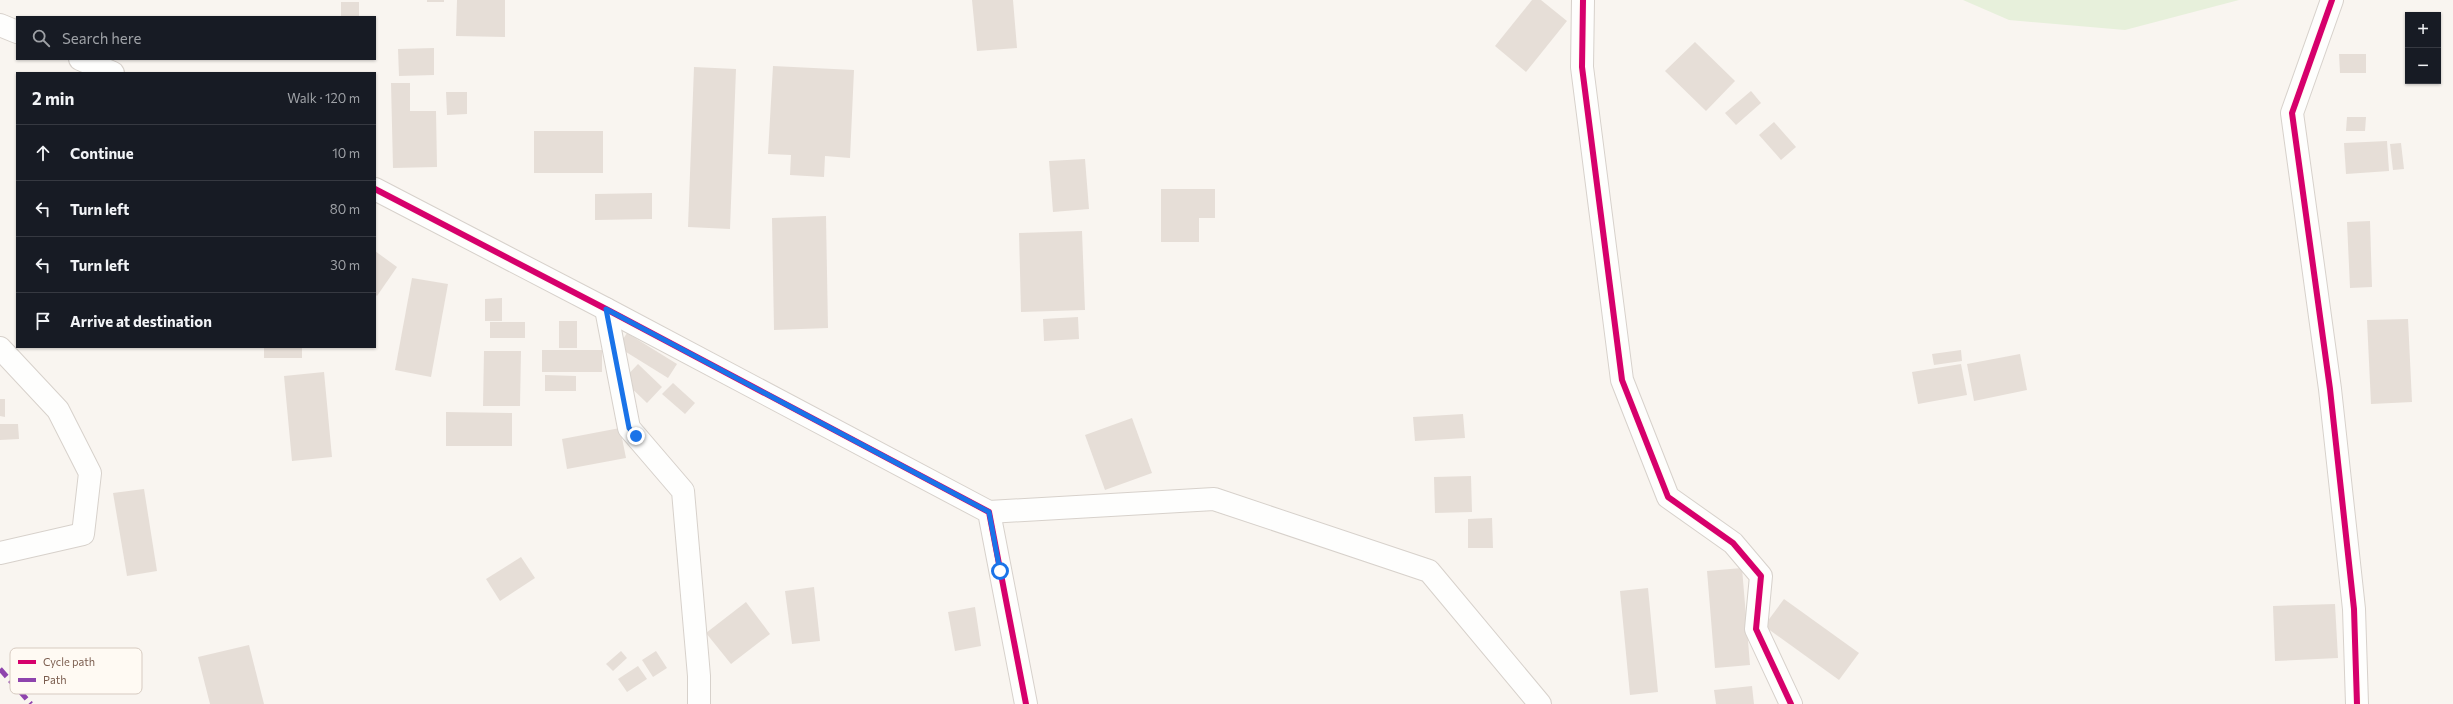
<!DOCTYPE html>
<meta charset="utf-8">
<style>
:root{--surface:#171b24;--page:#20242c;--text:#f1f3f6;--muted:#9ea1a6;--line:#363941}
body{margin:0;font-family:Commissioner,sans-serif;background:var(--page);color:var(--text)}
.controls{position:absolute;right:12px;top:12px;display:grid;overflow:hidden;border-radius:0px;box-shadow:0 1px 3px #0004}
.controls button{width:36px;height:36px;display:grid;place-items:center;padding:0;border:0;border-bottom:1px solid var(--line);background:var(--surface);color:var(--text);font:20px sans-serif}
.stop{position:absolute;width:12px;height:12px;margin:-9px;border:3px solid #1a73e8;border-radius:50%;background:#fff}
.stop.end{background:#1a73e8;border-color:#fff;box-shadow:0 1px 4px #0008}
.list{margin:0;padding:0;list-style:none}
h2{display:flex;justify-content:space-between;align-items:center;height:52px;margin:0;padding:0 16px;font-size:17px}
h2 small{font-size:13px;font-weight:400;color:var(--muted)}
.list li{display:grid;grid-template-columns:26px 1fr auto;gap:12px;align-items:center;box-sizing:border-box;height:56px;padding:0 16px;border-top:1px solid var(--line)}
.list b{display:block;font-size:15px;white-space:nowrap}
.list em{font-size:13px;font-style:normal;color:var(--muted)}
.icon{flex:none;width:22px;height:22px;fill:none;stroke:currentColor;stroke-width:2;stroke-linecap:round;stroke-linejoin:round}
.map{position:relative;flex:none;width:2453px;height:704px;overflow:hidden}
.search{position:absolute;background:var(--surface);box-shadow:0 1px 3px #0004;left:16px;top:16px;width:360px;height:44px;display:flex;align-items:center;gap:10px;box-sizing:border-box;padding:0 14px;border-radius:0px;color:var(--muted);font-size:15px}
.panel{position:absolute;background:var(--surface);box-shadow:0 1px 3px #0004;left:16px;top:72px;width:360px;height:276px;border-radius:0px}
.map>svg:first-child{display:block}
</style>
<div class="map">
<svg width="2453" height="704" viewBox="0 0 2453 704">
<rect width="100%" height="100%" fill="#f9f5f0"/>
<polygon fill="#e7f0db" points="1963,0 2239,0 2125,30 2009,20"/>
<g fill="#e6ded7">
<rect x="427" y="0" width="17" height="2"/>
<polygon points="457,0 505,0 505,37 456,36"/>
<polygon points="972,0 1013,0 1017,48 977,51"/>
<polygon points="1532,0 1541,0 1567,21 1526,72 1495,46"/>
<rect x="341" y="2" width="18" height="15"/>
<polygon points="1695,42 1735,81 1706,111 1665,71"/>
<polygon points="434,48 434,75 399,76 398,49"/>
<polygon points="2339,54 2366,54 2366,73 2340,73"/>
<polygon points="773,66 854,70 850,158 825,156 824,177 790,175 791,155 768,154"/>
<polygon points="694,67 736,69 730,229 688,227"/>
<polygon points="391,83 410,83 410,111 436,111 437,167 393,168"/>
<polygon points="1751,91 1761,103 1736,125 1725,113"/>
<polygon points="446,92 467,92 467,114 447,115"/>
<polygon points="2347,117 2366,117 2365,131 2346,131"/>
<polygon points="1774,122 1796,147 1781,160 1759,135"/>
<rect x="534" y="131" width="69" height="42"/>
<polygon points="2387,141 2389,171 2346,174 2344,143"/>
<polygon points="2401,143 2404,169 2393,170 2390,144"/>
<polygon points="1085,159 1089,209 1053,212 1049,161"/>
<polygon points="1161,189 1215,189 1215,218 1199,218 1199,242 1161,242"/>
<polygon points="652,193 652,219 595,220 595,194"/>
<polygon points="826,216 828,328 774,330 772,218"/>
<polygon points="2370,221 2372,287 2350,288 2347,222"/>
<polygon points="1082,231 1085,310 1021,312 1019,233"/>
<polygon points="375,251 397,267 377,296 375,294"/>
<polygon points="412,278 448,284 431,377 395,370"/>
<polygon points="502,298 502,321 485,321 485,299"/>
<polygon points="1078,317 1079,339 1044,341 1043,319"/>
<polygon points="2408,319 2412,402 2371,404 2367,320"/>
<rect x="559" y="321" width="18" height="27"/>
<rect x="490" y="322" width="35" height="16"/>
<polygon points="627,333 677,364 668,378 618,347"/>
<rect x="264" y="347" width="38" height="11"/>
<rect x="542" y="350" width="60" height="22"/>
<polygon points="1961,350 1962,361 1934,365 1932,354"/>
<polygon points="484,351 521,351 520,406 483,406"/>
<polygon points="2020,354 2027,390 1974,401 1967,364"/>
<polygon points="638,364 662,387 647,403 623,380"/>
<polygon points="1961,364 1967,395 1918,404 1912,372"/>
<polygon points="324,372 332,457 292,461 284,376"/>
<polygon points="545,375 576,376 576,391 545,391"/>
<polygon points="673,383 695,403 685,414 662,394"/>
<polygon points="0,399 5,399 5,417 0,416"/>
<polygon points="446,412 512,413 512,446 446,446"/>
<polygon points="1463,414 1465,438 1415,441 1413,417"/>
<polygon points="1132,418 1152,473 1105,490 1085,435"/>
<polygon points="0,424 18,424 19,439 0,440"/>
<polygon points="620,428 626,458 567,469 562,439"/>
<polygon points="1471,476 1472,512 1435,513 1434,477"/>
<polygon points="144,489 157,571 127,576 113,493"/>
<polygon points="1492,518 1493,548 1468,548 1468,519"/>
<polygon points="521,557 535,578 500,601 486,579"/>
<polygon points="1742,568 1750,665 1715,668 1707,571"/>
<polygon points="814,587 820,641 792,644 785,591"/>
<polygon points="1648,588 1658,692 1630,695 1620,591"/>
<polygon points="1784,599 1859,653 1839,680 1764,626"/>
<polygon points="746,602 770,634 731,664 706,633"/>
<polygon points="2335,604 2338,658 2275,661 2273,606"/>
<polygon points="975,607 981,646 955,651 948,612"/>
<polygon points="249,645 264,704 210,704 198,657"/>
<polygon points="621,651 627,658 613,671 606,664"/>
<polygon points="656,651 667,668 653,677 642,660"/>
<polygon points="638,666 647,679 627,692 618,679"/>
<polygon points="1752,686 1754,704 1716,704 1714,690"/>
</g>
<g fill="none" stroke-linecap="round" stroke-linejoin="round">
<g stroke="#d7d1cb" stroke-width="24">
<g id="minor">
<polyline points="1583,0 1582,67 1622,380 1668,497 1733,543 1761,576 1756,629 1791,704"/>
<polyline points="2332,0 2292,113 2330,389 2354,609 2357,704"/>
<polyline points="0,25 17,32"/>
<polyline points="80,59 113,73"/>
<polyline points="375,189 606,309 989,512 1026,704"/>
<polyline points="606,309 629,428 683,491 699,676 699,704"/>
<polyline points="0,348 58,410 90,473 83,534 0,553"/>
<polyline points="989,512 1214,499 1429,571 1540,704"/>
</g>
</g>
<use href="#minor" stroke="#fefefd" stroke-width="22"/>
<polyline stroke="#8e44ad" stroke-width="5" stroke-dasharray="10 5" stroke-linecap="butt" points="0,669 31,704"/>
<g stroke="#fffaf3" stroke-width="8">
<g id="cycleway">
<polyline points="1583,0 1582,67 1622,380 1668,497 1733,543 1761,576 1756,629 1791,704"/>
<polyline points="2332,0 2292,113 2330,389 2354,609 2357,704"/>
<polyline points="375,189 606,309 989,512 1026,704"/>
</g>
</g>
<use href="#cycleway" stroke="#d6006c" stroke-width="6"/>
</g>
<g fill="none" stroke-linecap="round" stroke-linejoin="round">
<polyline stroke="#1a73e8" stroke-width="5" points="636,436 629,428 606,309 989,512 1000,571"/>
</g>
<rect x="10" y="648" width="132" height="46" rx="6" fill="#fffaf3" stroke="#d7cbc1" stroke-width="1"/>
<rect x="18" y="660" width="18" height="4" fill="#d6006c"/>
<rect x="18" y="678" width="18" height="4" fill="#8e44ad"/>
<g font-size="11" fill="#7a5c4d">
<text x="43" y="666">Cycle path</text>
<text x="43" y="684">Path</text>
</g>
</svg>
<div class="controls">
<button>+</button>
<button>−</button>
</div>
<div class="stop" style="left:1000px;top:571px"></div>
<div class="stop end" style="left:636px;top:436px"></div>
<div class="search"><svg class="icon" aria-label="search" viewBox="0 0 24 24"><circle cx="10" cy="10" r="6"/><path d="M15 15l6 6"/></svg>Search here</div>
<section class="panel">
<h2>2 min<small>Walk · 120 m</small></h2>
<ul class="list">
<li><svg class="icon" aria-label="ahead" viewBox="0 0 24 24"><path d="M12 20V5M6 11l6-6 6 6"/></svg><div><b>Continue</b></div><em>10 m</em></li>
<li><svg class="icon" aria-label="left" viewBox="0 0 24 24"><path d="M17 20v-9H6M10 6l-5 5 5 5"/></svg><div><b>Turn left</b></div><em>80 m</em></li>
<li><svg class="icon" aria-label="left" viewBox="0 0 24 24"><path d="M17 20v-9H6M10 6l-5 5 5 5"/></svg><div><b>Turn left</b></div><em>30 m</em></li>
<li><svg class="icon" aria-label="arrive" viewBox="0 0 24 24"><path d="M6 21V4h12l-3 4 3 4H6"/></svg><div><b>Arrive at destination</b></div></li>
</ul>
</section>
</div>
